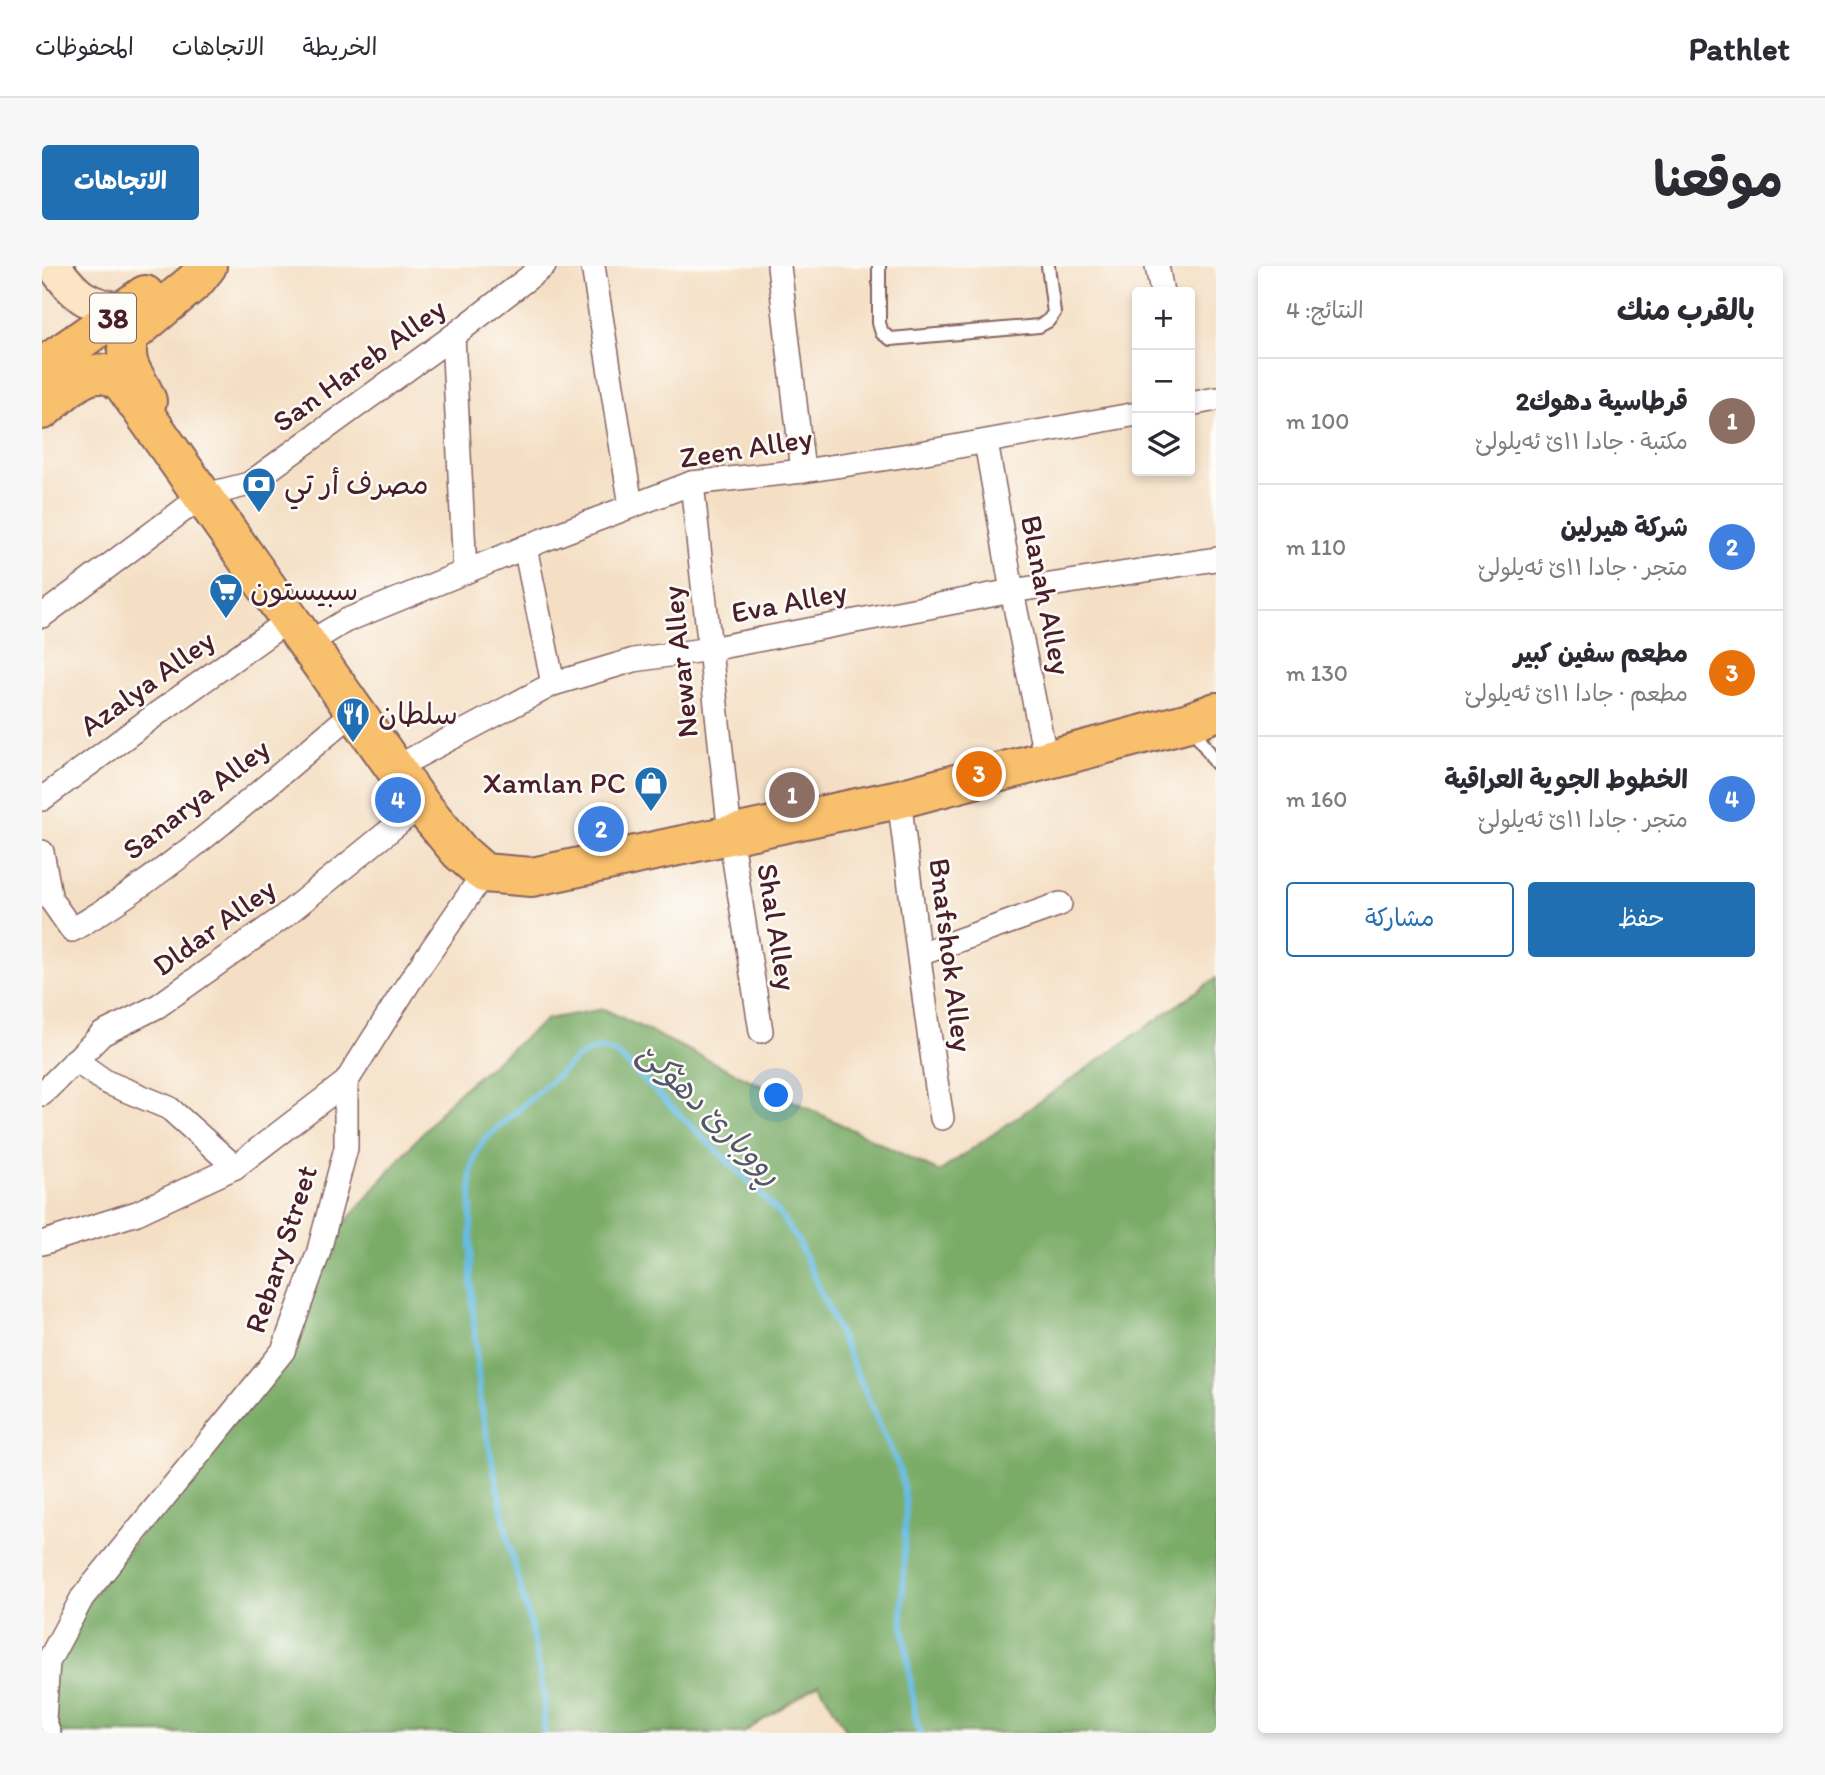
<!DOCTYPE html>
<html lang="ar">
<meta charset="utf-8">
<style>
:root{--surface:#fff;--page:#f7f7f7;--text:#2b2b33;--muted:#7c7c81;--line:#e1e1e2;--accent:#1f6fb2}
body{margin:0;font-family:Itim,"Playpen Sans Arabic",sans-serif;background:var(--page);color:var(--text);direction:rtl}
.controls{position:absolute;right:21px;top:21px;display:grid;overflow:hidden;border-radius:7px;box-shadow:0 4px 10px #0003}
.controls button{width:63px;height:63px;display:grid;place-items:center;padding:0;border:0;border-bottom:2px solid var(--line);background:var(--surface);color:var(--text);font:35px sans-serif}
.you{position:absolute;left:735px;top:830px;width:24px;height:24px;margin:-18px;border:5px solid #fff;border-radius:50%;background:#1a73e8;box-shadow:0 0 0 10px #1a73e833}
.badge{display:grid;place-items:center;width:46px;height:46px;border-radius:50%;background:var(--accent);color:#fff;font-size:23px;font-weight:700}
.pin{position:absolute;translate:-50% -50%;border:4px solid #fff;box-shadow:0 2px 7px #0006}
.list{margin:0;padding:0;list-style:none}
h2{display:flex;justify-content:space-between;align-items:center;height:91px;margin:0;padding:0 28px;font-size:30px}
h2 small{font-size:23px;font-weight:400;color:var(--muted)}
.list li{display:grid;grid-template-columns:46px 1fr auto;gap:21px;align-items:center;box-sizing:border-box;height:126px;padding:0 28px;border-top:2px solid var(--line)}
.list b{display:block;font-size:26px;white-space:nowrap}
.list p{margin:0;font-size:23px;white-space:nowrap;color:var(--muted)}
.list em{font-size:23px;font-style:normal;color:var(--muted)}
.actions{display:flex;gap:14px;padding:21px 28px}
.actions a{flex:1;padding:16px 0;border:2px solid var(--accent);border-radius:7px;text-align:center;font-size:24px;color:var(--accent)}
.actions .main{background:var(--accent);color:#fff}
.icon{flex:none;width:38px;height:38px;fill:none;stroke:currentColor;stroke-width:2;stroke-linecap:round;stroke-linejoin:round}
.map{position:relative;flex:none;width:1174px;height:1467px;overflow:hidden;direction:ltr;border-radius:7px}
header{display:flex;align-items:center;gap:42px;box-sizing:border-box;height:98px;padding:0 35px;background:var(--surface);border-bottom:2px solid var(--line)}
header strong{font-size:33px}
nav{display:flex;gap:38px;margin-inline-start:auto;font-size:24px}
.intro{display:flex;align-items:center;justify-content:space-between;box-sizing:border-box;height:168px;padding:0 42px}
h1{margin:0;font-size:49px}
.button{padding:18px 32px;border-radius:7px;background:var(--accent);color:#fff;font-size:24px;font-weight:700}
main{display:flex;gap:42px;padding:0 42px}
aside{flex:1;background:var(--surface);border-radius:7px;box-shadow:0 4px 10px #0003}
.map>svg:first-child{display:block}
</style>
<header>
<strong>Pathlet</strong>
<nav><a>الخريطة</a><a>الاتجاهات</a><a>المحفوظات</a></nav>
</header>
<div class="intro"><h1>موقعنا</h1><a class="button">الاتجاهات</a></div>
<main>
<aside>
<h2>بالقرب منك<small>النتائج: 4</small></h2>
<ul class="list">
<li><span class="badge" style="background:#8d6e63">1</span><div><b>قرطاسية دهوك2</b><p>مكتبة · جادا ١١ێ ئه‌یلولێ</p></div><em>100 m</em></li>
<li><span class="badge" style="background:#3f7fe0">2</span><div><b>شركة هيرلين</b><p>متجر · جادا ١١ێ ئه‌یلولێ</p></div><em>110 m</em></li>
<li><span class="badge" style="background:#e8710a">3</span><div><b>مطعم سفين كبير</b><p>مطعم · جادا ١١ێ ئه‌یلولێ</p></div><em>130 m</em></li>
<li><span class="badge" style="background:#3f7fe0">4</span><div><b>الخطوط الجوية العراقية</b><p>متجر · جادا ١١ێ ئه‌یلولێ</p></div><em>160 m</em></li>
</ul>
<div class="actions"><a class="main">حفظ</a><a>مشاركة</a></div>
</aside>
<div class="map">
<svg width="1174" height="1467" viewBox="0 0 1174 1467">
<rect width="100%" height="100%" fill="#fdfcf7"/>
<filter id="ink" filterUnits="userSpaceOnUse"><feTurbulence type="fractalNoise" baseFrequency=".0143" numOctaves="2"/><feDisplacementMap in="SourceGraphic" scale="14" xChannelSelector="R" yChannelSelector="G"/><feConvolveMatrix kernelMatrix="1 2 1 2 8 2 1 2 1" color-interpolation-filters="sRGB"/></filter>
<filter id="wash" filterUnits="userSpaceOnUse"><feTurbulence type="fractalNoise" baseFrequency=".00686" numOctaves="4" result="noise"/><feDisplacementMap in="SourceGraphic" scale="28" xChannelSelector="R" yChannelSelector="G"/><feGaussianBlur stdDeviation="1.57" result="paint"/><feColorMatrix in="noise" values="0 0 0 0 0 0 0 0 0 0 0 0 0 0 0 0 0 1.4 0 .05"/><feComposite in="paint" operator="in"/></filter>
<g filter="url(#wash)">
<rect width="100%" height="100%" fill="#f4dfc4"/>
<polygon fill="#7aac68" stroke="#62664a" stroke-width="2" points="1174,712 1174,1467 806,1467 777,1418 701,1467 0,1467 0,1395 241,1085 276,988 412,830 505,753 562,743 897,906"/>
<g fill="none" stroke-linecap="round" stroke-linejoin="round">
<polyline stroke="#66bbe2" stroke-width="6" points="502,1467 502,1429 488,1356 468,1283 438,1134 429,1018 429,907 434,887 443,873 537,790 557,782 574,787 709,918 737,947 756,975 858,1204 864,1236 860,1352 874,1455 878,1467"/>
</g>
</g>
<g filter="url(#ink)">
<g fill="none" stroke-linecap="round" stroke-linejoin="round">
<g stroke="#866261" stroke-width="16">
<g id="service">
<polyline points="837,0 837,57 840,67 849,73 997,60 1006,55 1012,47 1006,0"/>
<polyline points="1149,459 1174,497"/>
</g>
</g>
<g stroke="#866261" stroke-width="26">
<g id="minor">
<polyline points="551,0 589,240"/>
<polyline points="737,0 761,205"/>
<polyline points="1115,0 1120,26"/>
<polyline points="411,70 423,306"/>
<polyline points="1148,138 1174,133"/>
<polyline points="944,176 970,325 1004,494"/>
<polyline points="650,217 688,568 719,765"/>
<polyline points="483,281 511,418"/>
<polyline points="0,350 160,230 207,218 411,70 502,0"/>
<polyline points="265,378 303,355 501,274 650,217 761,205 867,189 1095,148"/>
<polyline points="353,502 511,418 592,394 668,383 970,325 1174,293"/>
<polyline points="0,533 116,447 248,353"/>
<path d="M 857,533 C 871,639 882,746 900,852"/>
<path d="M 0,586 L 9,634 L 30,664 C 133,604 222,521 313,445"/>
<polyline points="878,688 1018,638"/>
<polyline points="33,794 64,816 127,842 193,901"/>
<polyline points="0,828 60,768 116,740 241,651 379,539"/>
<polyline points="0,977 95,947 193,901 304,816"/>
<polyline points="7,1467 2,1453 6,1396 40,1332 241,1085 276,988 304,882 304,816 366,718 442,607"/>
</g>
</g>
<g stroke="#866261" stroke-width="37">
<path id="secondary" d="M 12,0 C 34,31 45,39 82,44"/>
</g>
<g stroke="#866261" stroke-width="42">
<g id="trunk">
<polyline points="0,101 103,29"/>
<path d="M 105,135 C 94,107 81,105 86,71 L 153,15 L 165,0"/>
<path d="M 0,144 C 24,125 51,90 82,119 L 379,539 L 418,586 L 442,607 L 490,611 L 857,533 L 1147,456 L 1174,446"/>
</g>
</g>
<use href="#service" stroke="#fff" stroke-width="12"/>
<use href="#minor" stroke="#fff" stroke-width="23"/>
<use href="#secondary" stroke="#fce5c4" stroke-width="33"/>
<use href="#trunk" stroke="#f8bf6c" stroke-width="38"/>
</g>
</g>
<defs>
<g id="bank-pin" transform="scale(1.75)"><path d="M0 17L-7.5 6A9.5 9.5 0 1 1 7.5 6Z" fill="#1f6fb2" stroke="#fdfcf7"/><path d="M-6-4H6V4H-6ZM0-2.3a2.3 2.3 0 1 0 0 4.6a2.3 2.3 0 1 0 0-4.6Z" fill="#fff"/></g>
<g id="supermarket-pin" transform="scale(1.75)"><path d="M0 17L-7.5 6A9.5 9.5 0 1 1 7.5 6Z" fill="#1f6fb2" stroke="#fdfcf7"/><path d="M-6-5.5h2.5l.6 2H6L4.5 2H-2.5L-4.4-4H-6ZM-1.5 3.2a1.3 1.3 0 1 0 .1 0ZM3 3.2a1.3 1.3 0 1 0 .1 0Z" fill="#fff"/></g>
<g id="restaurant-pin" transform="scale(1.75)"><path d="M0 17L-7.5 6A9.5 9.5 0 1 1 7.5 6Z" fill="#1f6fb2" stroke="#fdfcf7"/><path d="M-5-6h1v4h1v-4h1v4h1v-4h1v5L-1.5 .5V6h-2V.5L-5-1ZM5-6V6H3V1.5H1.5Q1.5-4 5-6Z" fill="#fff"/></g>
<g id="shop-pin" transform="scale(1.75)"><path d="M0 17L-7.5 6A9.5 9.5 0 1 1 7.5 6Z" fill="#1f6fb2" stroke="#fdfcf7"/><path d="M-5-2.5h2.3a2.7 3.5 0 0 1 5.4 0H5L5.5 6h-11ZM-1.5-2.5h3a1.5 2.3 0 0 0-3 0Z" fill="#fff"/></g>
</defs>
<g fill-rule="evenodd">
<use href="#bank-pin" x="217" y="218"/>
<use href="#supermarket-pin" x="184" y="324"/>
<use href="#restaurant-pin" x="311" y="448"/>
<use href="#shop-pin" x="609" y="517"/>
</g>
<g text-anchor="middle" stroke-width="5" stroke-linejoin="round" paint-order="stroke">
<rect fill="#fdfcf7" stroke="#806168" stroke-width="2" x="48" y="27.5" width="46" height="49" rx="5"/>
<g font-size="28" font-weight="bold" fill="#4a1f2b">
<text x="71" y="62">38</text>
</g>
<g font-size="30" fill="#4a1f2b" stroke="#fdfcf7">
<text transform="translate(317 99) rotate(-36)" y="10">San Hareb Alley</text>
<text transform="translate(704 182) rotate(-9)" y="10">Zeen Alley</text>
<text transform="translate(1004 329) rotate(79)" y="10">Blanah Alley</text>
<text transform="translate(747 336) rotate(-11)" y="10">Eva Alley</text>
<text transform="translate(638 396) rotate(-96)" y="10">Newar Alley</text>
<text transform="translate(105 417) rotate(-36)" y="10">Azalya Alley</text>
<text transform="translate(154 533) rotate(-38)" y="10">Sanarya Alley</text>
<text transform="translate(172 661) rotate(-36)" y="10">Dldar Alley</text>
<text transform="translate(735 661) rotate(81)" y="10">Shal Alley</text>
<text transform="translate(909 689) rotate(83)" y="10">Bnafshok Alley</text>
<text transform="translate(239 983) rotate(-72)" y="10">Rebary Street</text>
</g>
<g font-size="30" fill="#4a1f2b" stroke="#fdfcf7" text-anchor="start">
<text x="242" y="228">مصرف أر تي</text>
<text x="208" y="334">سبيستون</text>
<text x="336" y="458">سلطان</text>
<text x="584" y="527" text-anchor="end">Xamlan PC</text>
</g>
<g font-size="32" font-style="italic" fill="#54566b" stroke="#fdfcf7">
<text transform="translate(669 847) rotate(45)" y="11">ڕووبارێ دهۆكێ</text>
</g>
</g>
</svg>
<div class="controls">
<button>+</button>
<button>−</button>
<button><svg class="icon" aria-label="layers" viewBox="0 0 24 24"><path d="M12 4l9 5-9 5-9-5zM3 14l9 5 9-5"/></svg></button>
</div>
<div class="you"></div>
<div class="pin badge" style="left:750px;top:529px;background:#8d6e63">1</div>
<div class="pin badge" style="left:559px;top:563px;background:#3f7fe0">2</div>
<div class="pin badge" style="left:937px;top:508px;background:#e8710a">3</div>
<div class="pin badge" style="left:356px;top:534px;background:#3f7fe0">4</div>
</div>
</main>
